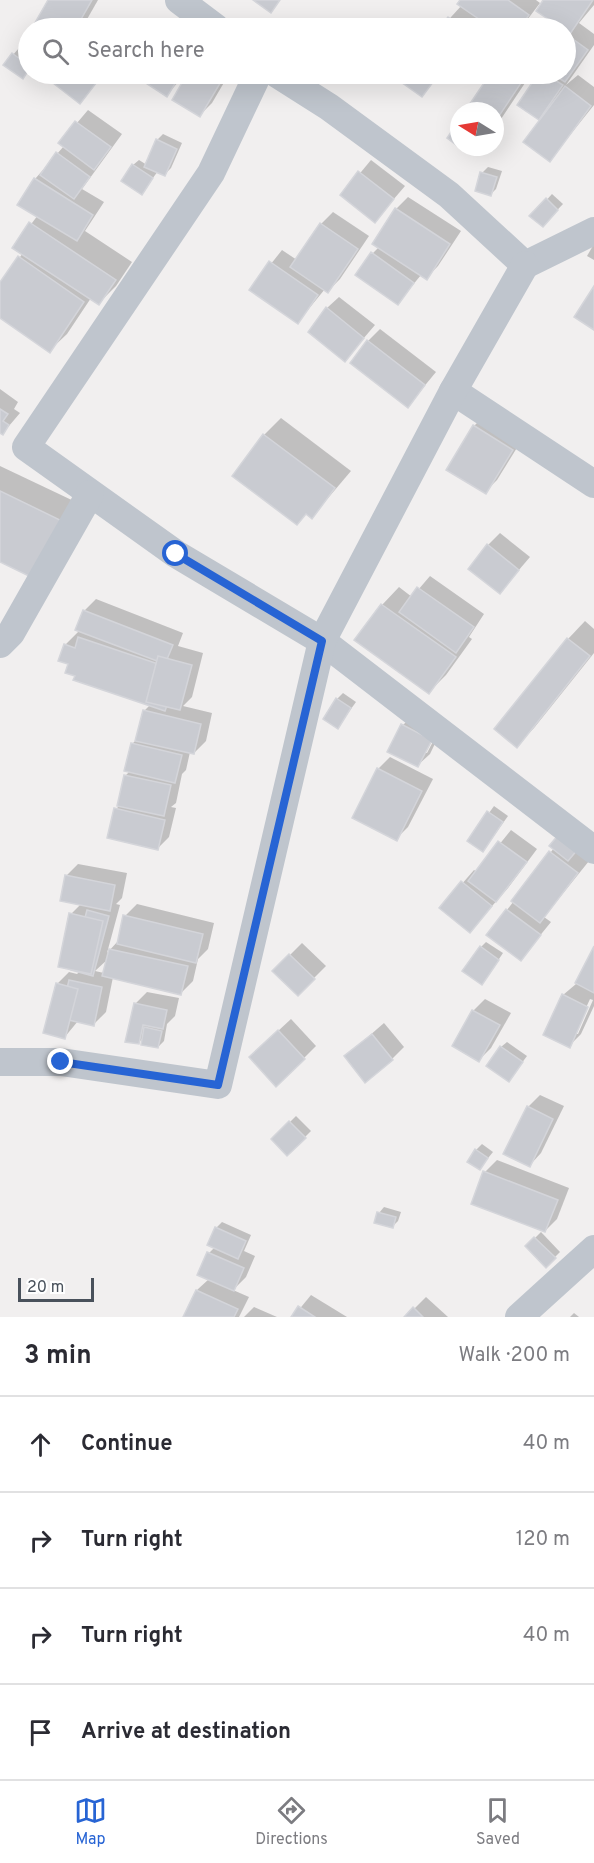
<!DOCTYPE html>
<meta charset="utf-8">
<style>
:root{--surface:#fff;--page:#f7f7f7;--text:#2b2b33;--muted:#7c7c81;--line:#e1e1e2;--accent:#2764d4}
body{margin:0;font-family:Overpass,sans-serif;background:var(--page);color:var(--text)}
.compass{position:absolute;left:450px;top:102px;width:54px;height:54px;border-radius:50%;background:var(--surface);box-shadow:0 6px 24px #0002;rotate:281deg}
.scale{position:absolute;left:18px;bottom:15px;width:76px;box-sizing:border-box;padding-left:6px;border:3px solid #49515b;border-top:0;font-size:16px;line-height:21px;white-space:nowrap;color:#49515b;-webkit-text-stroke:4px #fff;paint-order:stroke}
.stop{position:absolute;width:18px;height:18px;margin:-14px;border:4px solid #2764d4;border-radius:50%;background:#fff}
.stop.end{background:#2764d4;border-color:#fff;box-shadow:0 2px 6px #0008}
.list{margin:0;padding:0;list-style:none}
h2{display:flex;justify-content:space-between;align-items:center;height:78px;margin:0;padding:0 24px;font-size:26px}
h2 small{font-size:20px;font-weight:400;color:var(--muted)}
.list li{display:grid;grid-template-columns:39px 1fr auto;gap:18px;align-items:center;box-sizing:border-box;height:96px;padding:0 24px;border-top:2px solid var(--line)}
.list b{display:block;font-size:22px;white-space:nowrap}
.list em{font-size:20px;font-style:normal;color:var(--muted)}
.icon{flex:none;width:33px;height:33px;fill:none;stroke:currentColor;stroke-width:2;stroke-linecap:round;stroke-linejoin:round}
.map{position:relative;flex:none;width:594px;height:1317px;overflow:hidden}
.search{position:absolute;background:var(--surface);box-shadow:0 6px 24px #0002;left:18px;right:18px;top:18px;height:66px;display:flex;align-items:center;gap:15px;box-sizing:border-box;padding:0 21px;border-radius:33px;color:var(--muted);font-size:22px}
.sheet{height:462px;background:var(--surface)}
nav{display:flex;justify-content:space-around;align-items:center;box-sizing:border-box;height:84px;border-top:2px solid var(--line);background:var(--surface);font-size:16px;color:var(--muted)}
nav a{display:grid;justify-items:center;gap:3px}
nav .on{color:var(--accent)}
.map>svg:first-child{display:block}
</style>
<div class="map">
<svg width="594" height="1317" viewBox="0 0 594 1317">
<rect width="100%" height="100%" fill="#f1efef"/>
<g fill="#0003" fill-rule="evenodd">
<polygon points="49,0 98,0 82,28 34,28"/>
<polygon points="462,0 536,0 540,3 521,28 494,28 480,18 472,28 441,28 462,5"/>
<polygon points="545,0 594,0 594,5 579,23 594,34 594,45 566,85 578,75 594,87 594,105 550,160 541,119 519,105 540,74 566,74 566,28 547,28 553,20"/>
<polygon points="19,48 28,55 28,71 22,77 5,64"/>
<polygon points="56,74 104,74 80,102 51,80"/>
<polygon points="135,74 185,74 167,95"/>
<polygon points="189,74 229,74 212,103 200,115 174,100"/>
<polygon points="409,74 440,74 422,95 403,82"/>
<polygon points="492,74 531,74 495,128 495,111 467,111"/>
<polygon points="88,110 122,134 82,189 104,202 85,231 132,262 116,286 99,303 91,298 67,334 49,351 0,316 0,284 23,253 14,247 38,215 35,179 64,146 60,143"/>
<polygon points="163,134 182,143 171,168 165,174 158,171 142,193 133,165 139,160 147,165 157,140"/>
<polygon points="462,147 479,147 472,154"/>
<polygon points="371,160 405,186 375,221 342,195"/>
<polygon points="488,167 502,171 496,189 490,195 482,173"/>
<polygon points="552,194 563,204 543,225 532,216"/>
<polygon points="408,197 461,231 438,266 426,278 421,275 398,303 373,253 379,247 374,244 396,209"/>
<polygon points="333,212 369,236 340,279 328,291 325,289 298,322 251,289 282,250 297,260 321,224"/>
<polygon points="594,244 594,260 587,256"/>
<polygon points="339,297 375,325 345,360 327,308"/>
<polygon points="380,329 436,372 408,406 368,341"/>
<polygon points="0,389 18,402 14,409 20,413 3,433 0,431"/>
<polygon points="486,414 523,438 497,480 485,492 474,426"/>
<polygon points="281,418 351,471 312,517 264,435"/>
<polygon points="0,466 78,503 52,560 0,560"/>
<polygon points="500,533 530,557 500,592 488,545"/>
<polygon points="430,576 484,614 469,637 472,639 446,675 429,692 356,640 382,605 399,587 412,597"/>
<polygon points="96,599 183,633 178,646 203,653 192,697 183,706 212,713 206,741 194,753 190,752 186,770 182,774 176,803 171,807 176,808 169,837 157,849 116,809 119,806 125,776 130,771 132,744 137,739 144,711 151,704 77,675 65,645 80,630 84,611"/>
<polygon points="585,621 594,629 594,653 534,728 517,746 496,729 568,639"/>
<polygon points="343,693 356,702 338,727 337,699"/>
<path d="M 415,713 L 443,727 L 430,754 L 418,765 L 403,725 ZM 437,734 L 427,753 L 423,753 Z"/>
<polygon points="390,757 433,779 408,827 396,839 378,769"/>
<polygon points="494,806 508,816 488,844 469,841"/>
<polygon points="511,830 537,849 508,888 470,931 441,908 474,870 477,872"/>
<polygon points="560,835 589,861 544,917 551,922 521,959 488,935 554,848"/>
<path d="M 78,864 L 127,873 L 122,898 L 116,904 L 120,905 L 107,953 L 119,940 L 125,916 L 137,904 L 214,923 L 208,949 L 198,959 L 193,981 L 181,993 L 113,977 L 106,1012 L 94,1024 L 78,1021 L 64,1038 L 57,984 L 69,972 L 77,974 L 80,971 L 71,914 L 81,904 L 66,876 ZM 108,959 L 104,973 L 95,971 Z"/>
<polygon points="486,942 503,953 487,977 481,947"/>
<polygon points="302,943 326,966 298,994 274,971"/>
<path d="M 594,949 L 594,1006 L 581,1034 L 569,1046 L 563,995 L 576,984 ZM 590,999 L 593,1000 L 578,1034 L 574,1034 Z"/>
<polygon points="147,992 179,998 175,1016 167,1024 164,1041 158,1047 143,1038 138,1043 135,1004"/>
<polygon points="485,999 511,1013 491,1048 479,1060 454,1046 473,1011"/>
<polygon points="291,1019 316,1046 304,1058 263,1045"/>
<polygon points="384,1023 404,1047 392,1059 346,1056"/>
<polygon points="507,1042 527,1056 509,1080 501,1047"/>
<polygon points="540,1095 564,1106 541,1153 530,1165 528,1107"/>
<polygon points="296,1116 311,1131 288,1154 273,1139"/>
<polygon points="482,1144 493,1152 480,1168 476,1150"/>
<polygon points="497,1160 569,1188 557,1219 545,1231 485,1172"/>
<polygon points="384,1207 401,1212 398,1221 392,1227 379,1213"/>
<polygon points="222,1222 251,1235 244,1251 255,1256 246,1277 233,1290 249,1297 239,1317 185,1317 197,1290 209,1279 209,1253 215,1247 216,1228"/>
<polygon points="541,1232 560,1252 546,1266 527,1246"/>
<polygon points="311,1295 347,1317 293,1317"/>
<polygon points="426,1297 448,1317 406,1317"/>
<polygon points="254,1307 277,1317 244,1317"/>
<polygon points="574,1313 579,1317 570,1317"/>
</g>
<g fill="#c9cbd1" stroke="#d4d5da" stroke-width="1.5">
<polygon points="48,0 92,0 76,28 32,28"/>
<polygon points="253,0 280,0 271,13"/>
<polygon points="460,0 508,0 529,15 520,28 492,28 457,4"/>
<polygon points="543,0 593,0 570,34 536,11"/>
<polygon points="448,17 464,28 439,28"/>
<polygon points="566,34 588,50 565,82 552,74 566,74"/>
<polygon points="12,53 28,65 28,71 23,79 3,65"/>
<polygon points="54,74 103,74 80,104 49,80"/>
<polygon points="132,74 173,74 179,77 167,97"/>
<polygon points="187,74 211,74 222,80 200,117 172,100"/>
<polygon points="407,74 439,74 422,97 401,82"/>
<polygon points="490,74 527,74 495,122 495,111 465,111"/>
<polygon points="538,74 545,74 563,85 539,120 517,105"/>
<polygon points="565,86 591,106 550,162 523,142"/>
<polygon points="459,120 459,147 447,138"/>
<polygon points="75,121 111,147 94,170 58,143"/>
<polygon points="156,139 177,149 165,176 144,167"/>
<polygon points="56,152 90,177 74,199 40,175"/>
<polygon points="132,164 153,178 142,195 121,181"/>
<polygon points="358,171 394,199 375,223 340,195"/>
<polygon points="480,172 497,177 491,196 475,191"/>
<polygon points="34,178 93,215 77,241 17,205"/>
<polygon points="546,198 558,210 543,227 529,216"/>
<polygon points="395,208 450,244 427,280 372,244"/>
<polygon points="29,222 116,280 99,305 12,248"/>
<polygon points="320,223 358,249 328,293 290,267"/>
<polygon points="371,252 414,283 398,305 355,275"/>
<polygon points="18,256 84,302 50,353 0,318 0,282"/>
<polygon points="269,261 318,295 298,324 249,290"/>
<polygon points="594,286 594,330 574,317"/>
<polygon points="326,307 364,338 345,362 308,332"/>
<polygon points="367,340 425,385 408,408 350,363"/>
<polygon points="0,409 8,414 3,421 9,425 3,435 0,433"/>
<polygon points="473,425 513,450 486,494 446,470"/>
<polygon points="263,434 335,488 312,519 306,514 297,525 232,476"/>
<polygon points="0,491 62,521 35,579 0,562"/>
<polygon points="487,544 519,570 500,594 468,569"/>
<polygon points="417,587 474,627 456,653 399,612"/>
<polygon points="381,604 456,657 429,694 354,640"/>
<polygon points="83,610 173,645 165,664 75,630"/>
<polygon points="78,637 179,671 165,711 73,680 75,676 65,673 68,664 58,661 64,644 75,648"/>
<polygon points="567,638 590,656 517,748 494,729"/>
<polygon points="158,656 192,665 180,710 146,702"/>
<polygon points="336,698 351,708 338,729 323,719"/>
<polygon points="143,710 201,724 194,754 135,741"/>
<polygon points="401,724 432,740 418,767 387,752"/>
<polygon points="131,743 182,755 175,783 124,771"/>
<polygon points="377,768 422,791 397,841 352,818"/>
<polygon points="124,775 171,785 164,816 117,806"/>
<polygon points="114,808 165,820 158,850 107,838"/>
<polygon points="487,811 503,822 483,852 467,841"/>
<polygon points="559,834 578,849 568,861 549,846"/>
<polygon points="498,841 527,862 496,902 468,881"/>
<polygon points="549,851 578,873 540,923 511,901"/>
<polygon points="65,875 115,885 110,911 60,901"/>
<polygon points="461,881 492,906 470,933 439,908"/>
<polygon points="506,909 541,935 521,961 486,935"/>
<polygon points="87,910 109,916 93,976 71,970"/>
<polygon points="69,913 103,921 91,974 58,967"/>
<polygon points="123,915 203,934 196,963 117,944"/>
<polygon points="480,946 499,960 482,985 462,971"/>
<polygon points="594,946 594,993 575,983"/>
<polygon points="109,949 188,966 181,995 102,976"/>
<polygon points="289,954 315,979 298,996 272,971"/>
<polygon points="69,980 102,987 94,1026 60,1018"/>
<polygon points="56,983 78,989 65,1039 43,1033"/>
<polygon points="562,994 588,1007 570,1048 543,1035"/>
<polygon points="134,1003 167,1010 163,1029 143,1025 139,1044 125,1042"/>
<polygon points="472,1010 500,1025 479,1062 452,1046"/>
<polygon points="144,1027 162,1031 158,1048 141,1045"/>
<polygon points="278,1030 305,1059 276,1087 249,1057"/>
<polygon points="372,1034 393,1060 365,1083 344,1056"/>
<polygon points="500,1046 523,1062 509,1082 486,1066"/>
<polygon points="527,1106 553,1119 530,1167 503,1154"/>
<polygon points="289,1121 306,1138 287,1156 271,1139"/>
<polygon points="475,1149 488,1158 480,1170 467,1162"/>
<polygon points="483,1171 558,1200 545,1232 471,1204"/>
<polygon points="377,1212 396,1217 393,1228 374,1223"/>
<polygon points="215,1227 246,1241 238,1259 207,1245"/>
<polygon points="534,1237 556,1258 546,1268 525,1246"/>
<polygon points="207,1252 244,1268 234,1291 197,1275"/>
<polygon points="196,1290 238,1309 234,1317 183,1317"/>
<polygon points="298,1306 315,1317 291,1317"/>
<polygon points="413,1307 423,1317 404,1317"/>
</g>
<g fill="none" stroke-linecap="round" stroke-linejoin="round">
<g stroke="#bfc5cd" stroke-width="28">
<polyline points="179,0 216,28"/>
<polyline points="258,74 211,173 26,447 176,554 322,641 594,850"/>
<polyline points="277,74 329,107 449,195 525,265 594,231"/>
<polyline points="453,391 594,484"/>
<polyline points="0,644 11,633 90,494"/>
<polyline points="0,1062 61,1062 218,1085 322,641 453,391 525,265"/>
<polyline points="519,1317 594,1249"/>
</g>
</g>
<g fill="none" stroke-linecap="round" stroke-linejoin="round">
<polyline stroke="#2764d4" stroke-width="8" points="61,1062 218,1085 322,641 176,554"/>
</g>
</svg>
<svg class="compass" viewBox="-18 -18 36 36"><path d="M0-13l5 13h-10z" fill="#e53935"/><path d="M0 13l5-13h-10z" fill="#7c7c81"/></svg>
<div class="scale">20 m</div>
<div class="stop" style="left:176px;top:554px"></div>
<div class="stop end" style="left:61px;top:1062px"></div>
<div class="search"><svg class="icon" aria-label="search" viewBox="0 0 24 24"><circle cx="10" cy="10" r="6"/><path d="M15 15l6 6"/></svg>Search here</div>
</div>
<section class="sheet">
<h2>3 min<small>Walk · 200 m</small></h2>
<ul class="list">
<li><svg class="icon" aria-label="ahead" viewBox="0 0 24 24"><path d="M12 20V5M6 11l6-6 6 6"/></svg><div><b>Continue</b></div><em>40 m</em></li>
<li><svg class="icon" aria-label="right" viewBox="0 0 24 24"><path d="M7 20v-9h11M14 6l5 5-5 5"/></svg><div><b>Turn right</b></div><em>120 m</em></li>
<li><svg class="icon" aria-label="right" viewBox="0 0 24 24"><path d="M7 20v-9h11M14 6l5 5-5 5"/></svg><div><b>Turn right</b></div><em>40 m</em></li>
<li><svg class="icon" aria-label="arrive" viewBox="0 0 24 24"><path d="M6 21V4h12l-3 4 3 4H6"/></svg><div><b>Arrive at destination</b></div></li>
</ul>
</section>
<nav>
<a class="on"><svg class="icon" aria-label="map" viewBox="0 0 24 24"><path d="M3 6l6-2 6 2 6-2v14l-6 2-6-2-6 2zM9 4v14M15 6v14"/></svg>Map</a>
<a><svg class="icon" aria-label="directions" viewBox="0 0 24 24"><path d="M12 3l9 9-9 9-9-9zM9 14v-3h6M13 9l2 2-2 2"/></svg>Directions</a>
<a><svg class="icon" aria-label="saved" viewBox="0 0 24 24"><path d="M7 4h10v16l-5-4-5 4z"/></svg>Saved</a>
</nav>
